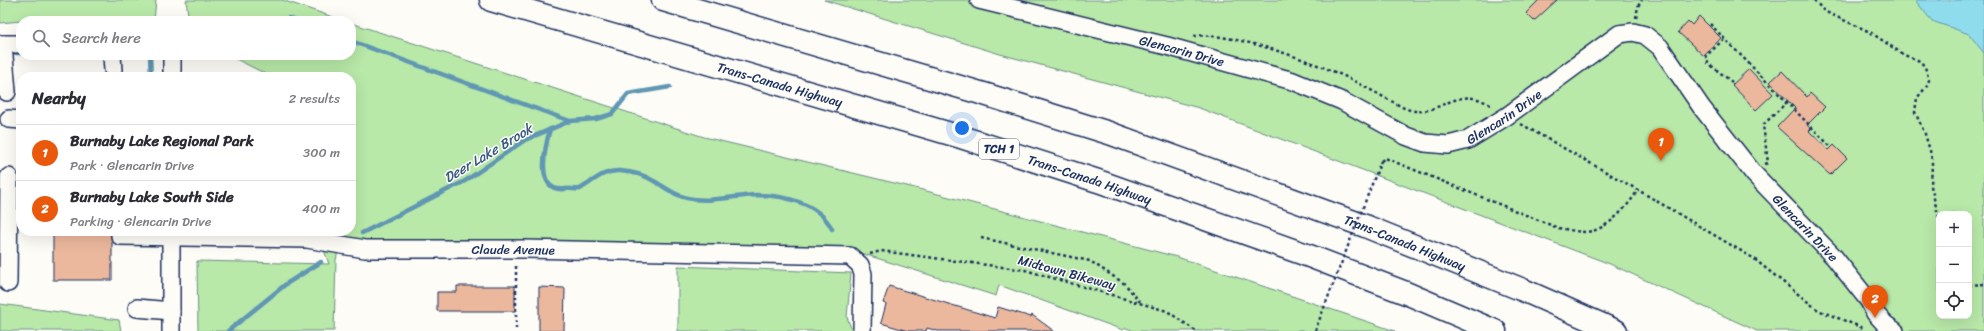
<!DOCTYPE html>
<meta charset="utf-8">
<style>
:root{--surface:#fff;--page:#f7f7f7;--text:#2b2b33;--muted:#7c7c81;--line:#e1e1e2;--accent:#ea580c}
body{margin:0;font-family:Sriracha,sans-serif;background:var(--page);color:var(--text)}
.controls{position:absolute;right:12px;bottom:12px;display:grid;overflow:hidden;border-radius:8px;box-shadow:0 4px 16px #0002}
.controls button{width:36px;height:36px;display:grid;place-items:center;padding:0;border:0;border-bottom:1px solid var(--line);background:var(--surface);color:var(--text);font:20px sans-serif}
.you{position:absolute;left:962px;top:128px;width:14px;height:14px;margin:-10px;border:3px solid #fff;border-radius:50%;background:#1a73e8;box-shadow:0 0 0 6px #1a73e833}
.badge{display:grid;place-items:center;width:26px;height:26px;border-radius:50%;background:var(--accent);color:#fff;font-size:13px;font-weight:700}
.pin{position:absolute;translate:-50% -33px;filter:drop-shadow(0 1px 2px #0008)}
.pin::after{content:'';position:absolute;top:21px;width:14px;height:12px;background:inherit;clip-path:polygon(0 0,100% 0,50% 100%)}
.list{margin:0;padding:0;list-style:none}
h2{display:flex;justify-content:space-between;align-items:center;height:52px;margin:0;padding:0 16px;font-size:17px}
h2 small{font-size:13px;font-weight:400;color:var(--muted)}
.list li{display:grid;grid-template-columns:26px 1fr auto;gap:12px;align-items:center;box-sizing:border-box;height:56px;padding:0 16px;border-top:1px solid var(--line)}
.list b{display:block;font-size:15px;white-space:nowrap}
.list p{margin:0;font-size:13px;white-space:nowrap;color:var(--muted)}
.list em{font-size:13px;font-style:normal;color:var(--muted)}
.icon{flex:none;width:22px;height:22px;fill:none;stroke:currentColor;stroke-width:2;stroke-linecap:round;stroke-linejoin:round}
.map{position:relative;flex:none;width:1984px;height:331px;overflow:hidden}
.search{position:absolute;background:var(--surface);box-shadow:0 4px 16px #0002;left:16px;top:16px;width:340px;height:44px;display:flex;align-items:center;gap:10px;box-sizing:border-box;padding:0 14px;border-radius:16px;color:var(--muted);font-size:15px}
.panel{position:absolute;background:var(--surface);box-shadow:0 4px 16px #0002;left:16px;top:72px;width:340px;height:164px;border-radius:16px}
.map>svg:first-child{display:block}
</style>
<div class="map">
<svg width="1984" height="331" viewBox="0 0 1984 331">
<rect width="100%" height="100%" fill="#fdfcf7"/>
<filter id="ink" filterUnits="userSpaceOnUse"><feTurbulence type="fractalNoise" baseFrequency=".025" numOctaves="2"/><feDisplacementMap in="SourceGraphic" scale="8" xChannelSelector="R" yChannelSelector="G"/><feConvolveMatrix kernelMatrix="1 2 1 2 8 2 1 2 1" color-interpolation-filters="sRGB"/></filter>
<g filter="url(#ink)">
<g fill="#b8e9a8" stroke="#6a8c83" fill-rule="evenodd">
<polygon points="0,0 156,0 154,21 21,21 0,23"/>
<polygon points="186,0 282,0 345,21 189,21"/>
<path d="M 824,0 L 1984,0 L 1984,331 L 1757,331 L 1610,264 L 1199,108 L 1000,54 ZM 1939,214 L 1969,214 L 1969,316 L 1939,316 Z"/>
<polygon points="351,23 704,137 915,188 1177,257 1395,331 1134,331 1126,328 1123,330 999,285 996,296 848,249 340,242 336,260 334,331 198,331 197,261 329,264 317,231 351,231 351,77 272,77 228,55 351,55"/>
<polygon points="678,266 851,273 847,317 852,331 678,331"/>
<polygon points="0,304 119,320 121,331 0,331"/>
</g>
<polygon fill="#8edcec" stroke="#6097b3" points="1915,0 1984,0 1984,53 1969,34 1932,21"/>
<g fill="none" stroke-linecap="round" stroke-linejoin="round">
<g stroke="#6097b3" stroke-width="4.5">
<polyline points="285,21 289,18 296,21"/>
<polyline points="351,41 570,121"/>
<polyline points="16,53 21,53"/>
<polyline points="150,55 151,77"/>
<path d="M 550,129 C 545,147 534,193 565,189 C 570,188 576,190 580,189 C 594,181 603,170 620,171 C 631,172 643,174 652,180 C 664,186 673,195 687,198 C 709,203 733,196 756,195 C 784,195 819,203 832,229"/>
<polyline points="362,233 465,181 525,140 570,121 596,119 612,114 628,94 670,87"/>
<polyline points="228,331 286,284 321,262"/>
</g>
</g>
<g fill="#ecb89d" stroke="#1b2f5e">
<polygon points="1539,0 1557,0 1534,21 1526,13"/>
<polygon points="1699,16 1721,38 1704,56 1678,32 1688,21 1692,25"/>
<polygon points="1749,69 1773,94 1756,110 1732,85"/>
<polygon points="1782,71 1807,97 1810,93 1825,107 1807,125 1811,129 1809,131 1829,150 1834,145 1847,158 1830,175 1777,127 1795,108 1770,82"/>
<polygon points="53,231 110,231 112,242 112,280 53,280"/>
<polygon points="457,286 515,286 515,311 437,311 437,292 457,292"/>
<polygon points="889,286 995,318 998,307 1031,317 1032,315 1054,331 938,331 927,328 926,331 908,331 881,323 886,304 883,303"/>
<polygon points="539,287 565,288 564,331 539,331"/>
</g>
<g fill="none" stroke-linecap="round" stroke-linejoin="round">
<g stroke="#1b2f5e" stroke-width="20">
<g id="minor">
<path id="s1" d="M 979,0 L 1167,46 L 1293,81 L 1342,101 L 1406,136 L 1425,143 L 1448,145 L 1468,140 L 1507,116 L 1619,34 L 1633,32 L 1645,35 L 1660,47 L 1702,108 L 1754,174 L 1834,257 L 1869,301 L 1875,313 L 1885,324 L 1895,331"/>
<polyline points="0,44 21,44"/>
<polyline points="3,44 7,92"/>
<polyline points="112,55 113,70"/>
<polyline points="172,77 172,55"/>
<polyline points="9,119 21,120"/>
<path id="s2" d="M 120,231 L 120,236 L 307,239 L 365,249 L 524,249 L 850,256 L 860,265 L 863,274 L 862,331"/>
<polyline points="171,231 171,331"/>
<polyline points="8,283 9,177"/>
<polyline points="137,308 171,311"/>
</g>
</g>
<g stroke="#1b2f5e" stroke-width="25">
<g id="highway">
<path id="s3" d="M 491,0 L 961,137 L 1098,181 L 1304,254 L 1406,293 L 1495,331"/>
<path id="s4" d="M 663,0 L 984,94 L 1109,133 L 1365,226 L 1523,290 L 1616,331"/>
</g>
</g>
<g stroke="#1b2f5e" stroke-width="2.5" stroke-dasharray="3 3" stroke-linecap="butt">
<polyline points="1814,0 1824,11 1870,32 1904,55 1920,61 1925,67 1929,80 1927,86 1917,98 1915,112 1925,134 1931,154 1932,163 1931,186 1939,219"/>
<polyline points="1636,18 1638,6 1642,0"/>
<polyline points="1710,24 1830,146"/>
<path d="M 1194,36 C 1229,31 1315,62 1348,78 C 1362,85 1376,93 1391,101 C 1397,104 1403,108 1410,110 C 1440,118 1458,81 1493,107"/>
<polyline points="1724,39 1706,56 1708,63 1732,82"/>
<polyline points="1521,124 1638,190 1753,258 1818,310 1863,328"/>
<path d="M 1381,161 L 1385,158 L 1558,228 C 1566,229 1577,232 1586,232 C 1607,231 1628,206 1638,190"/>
<polyline points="1765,164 1768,163 1763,125 1787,102"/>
<polyline points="981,238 1090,261 1125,284 1140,302"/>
<polyline points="870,254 881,251 1025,270 1167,311 1196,331"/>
<polyline points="516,266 516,331"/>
<polyline points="1969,285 1984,284"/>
</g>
<use href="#minor" stroke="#fdfcf7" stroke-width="17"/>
<use href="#highway" stroke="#fdfcf7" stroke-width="22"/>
<polyline stroke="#1b2f5e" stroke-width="2.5" stroke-dasharray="3 3" stroke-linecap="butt" points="1315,331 1381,161"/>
</g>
</g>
<g text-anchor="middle" stroke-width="3" stroke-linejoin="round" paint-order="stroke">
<rect fill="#fdfcf7" stroke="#5f6c8c" stroke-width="1" x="979" y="139" width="40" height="20" rx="3"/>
<g font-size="12" font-weight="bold" fill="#1b2f5e">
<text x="999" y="153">TCH 1</text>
</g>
<g font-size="13" fill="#1b2f5e" stroke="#fdfcf7">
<text dy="5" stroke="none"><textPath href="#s1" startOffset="209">Glencarin Drive</textPath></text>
<text dy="5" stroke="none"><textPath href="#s3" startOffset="301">Trans-Canada Highway</textPath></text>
<text dy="5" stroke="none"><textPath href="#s1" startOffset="557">Glencarin Drive</textPath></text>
<text dy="5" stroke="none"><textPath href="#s3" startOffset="625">Trans-Canada Highway</textPath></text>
<text dy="5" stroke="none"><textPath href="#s1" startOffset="977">Glencarin Drive</textPath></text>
<text dy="5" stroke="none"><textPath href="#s4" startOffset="781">Trans-Canada Highway</textPath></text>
<text dy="5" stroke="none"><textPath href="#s2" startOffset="399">Claude Avenue</textPath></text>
<text transform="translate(1067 272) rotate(15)" y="5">Midtown Bikeway</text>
</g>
<g font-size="14" font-style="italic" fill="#385a82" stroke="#fdfcf7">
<text transform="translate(488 153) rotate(-31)" y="5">Deer Lake Brook</text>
</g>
</g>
</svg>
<div class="controls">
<button>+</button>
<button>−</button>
<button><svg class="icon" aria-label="locate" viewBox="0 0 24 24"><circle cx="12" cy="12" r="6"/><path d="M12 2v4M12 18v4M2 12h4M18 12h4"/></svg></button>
</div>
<div class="you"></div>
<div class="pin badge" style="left:1661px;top:161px">1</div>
<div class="pin badge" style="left:1875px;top:318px">2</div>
<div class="search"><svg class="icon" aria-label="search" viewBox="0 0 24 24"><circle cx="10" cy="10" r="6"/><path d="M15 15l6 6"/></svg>Search here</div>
<section class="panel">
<h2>Nearby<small>2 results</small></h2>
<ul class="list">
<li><span class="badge">1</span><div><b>Burnaby Lake Regional Park</b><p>Park · Glencarin Drive</p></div><em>300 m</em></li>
<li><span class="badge">2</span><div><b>Burnaby Lake South Side</b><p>Parking · Glencarin Drive</p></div><em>400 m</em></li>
</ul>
</section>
</div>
